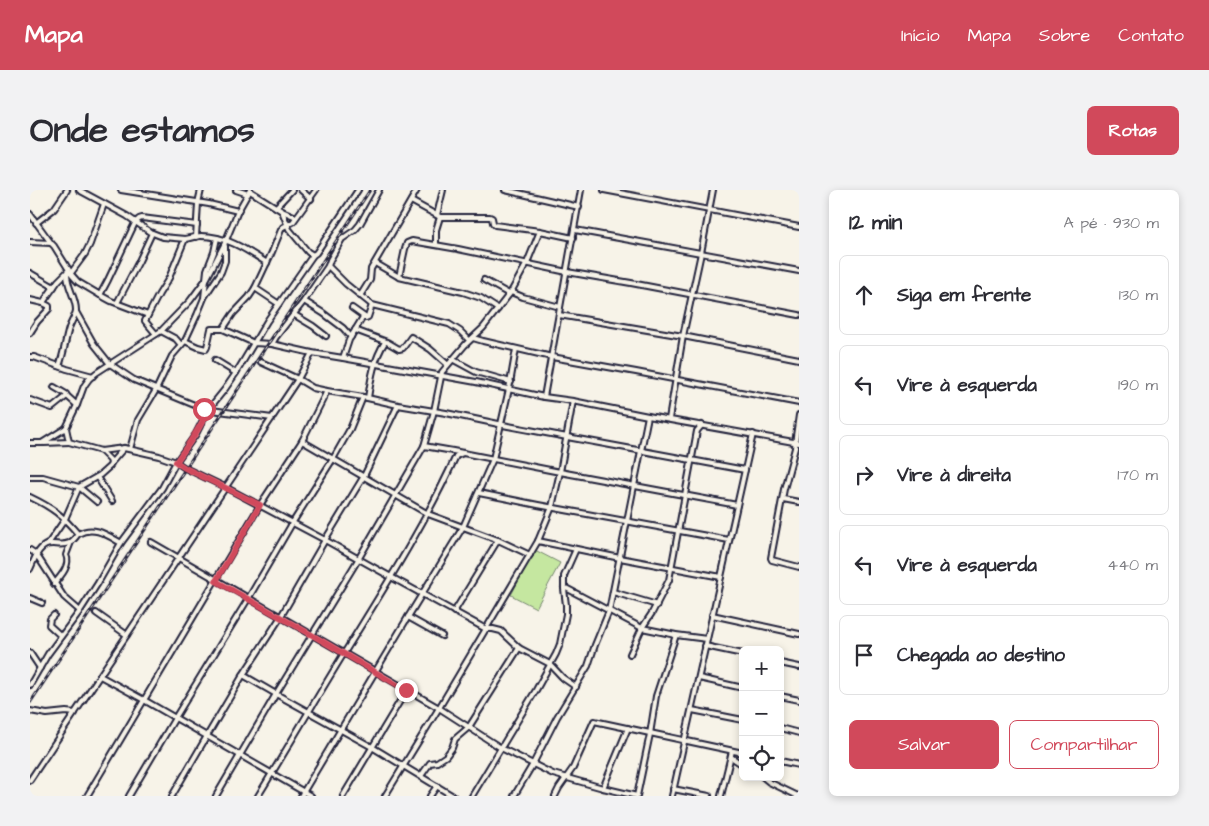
<!DOCTYPE html>
<html lang="pt">
<meta charset="utf-8">
<style>
:root{--surface:#fff;--page:#f2f2f3;--text:#2b2b33;--muted:#7c7c81;--line:#e1e1e2;--accent:#d1495b}
body{margin:0;font-family:"Architects Daughter",sans-serif;background:var(--page);color:var(--text)}
.controls{position:absolute;right:15px;bottom:15px;display:grid;overflow:hidden;border-radius:8px;box-shadow:0 2px 8px #0003}
.controls button{width:45px;height:45px;display:grid;place-items:center;padding:0;border:0;border-bottom:1px solid var(--line);background:var(--surface);color:var(--text);font:25px sans-serif}
.stop{position:absolute;width:15px;height:15px;margin:-11px;border:4px solid #d1495b;border-radius:50%;background:#fff}
.stop.end{background:#d1495b;border-color:#fff;box-shadow:0 1px 5px #0008}
.list{margin:0;padding:0;list-style:none}
h2{display:flex;justify-content:space-between;align-items:center;height:65px;margin:0;padding:0 20px;font-size:21px}
h2 small{font-size:16px;font-weight:400;color:var(--muted)}
.list li{display:grid;grid-template-columns:32px 1fr auto;gap:15px;align-items:center;box-sizing:border-box;height:80px;margin:0 10px 10px;padding:0 10px;border:1px solid var(--line);border-radius:8px}
.list b{display:block;font-size:19px;white-space:nowrap}
.list em{font-size:16px;font-style:normal;color:var(--muted)}
.actions{display:flex;gap:10px;padding:15px 20px}
.actions a{flex:1;padding:11px 0;border:1px solid var(--accent);border-radius:8px;text-align:center;font-size:18px;color:var(--accent)}
.actions .main{background:var(--accent);color:#fff}
.icon{flex:none;width:28px;height:28px;fill:none;stroke:currentColor;stroke-width:2;stroke-linecap:round;stroke-linejoin:round}
.map{position:relative;flex:none;width:769px;height:606px;overflow:hidden;border-radius:8px}
header{display:flex;align-items:center;gap:30px;box-sizing:border-box;height:70px;padding:0 25px;background:var(--accent);color:#fff}
header strong{font-size:24px}
nav{display:flex;gap:28px;margin-inline-start:auto;font-size:18px}
.intro{display:flex;align-items:center;justify-content:space-between;box-sizing:border-box;height:120px;padding:0 30px}
h1{margin:0;font-size:35px}
.button{padding:12px 22px;border-radius:8px;background:var(--accent);color:#fff;font-size:18px;font-weight:700}
main{display:flex;gap:30px;padding:0 30px}
aside{flex:1;background:var(--surface);border-radius:8px;box-shadow:0 2px 8px #0003}
.map>svg:first-child{display:block}
</style>
<header>
<strong>Mapa</strong>
<nav><a>Início</a><a>Mapa</a><a>Sobre</a><a>Contato</a></nav>
</header>
<div class="intro"><h1>Onde estamos</h1><a class="button">Rotas</a></div>
<main>
<div class="map">
<svg width="769" height="606" viewBox="0 0 769 606">
<rect width="100%" height="100%" fill="#f7f3e8"/>
<filter id="ink" filterUnits="userSpaceOnUse"><feTurbulence type="fractalNoise" baseFrequency=".02" numOctaves="2"/><feDisplacementMap in="SourceGraphic" scale="10" xChannelSelector="R" yChannelSelector="G"/><feConvolveMatrix kernelMatrix="1 2 1 2 8 2 1 2 1" color-interpolation-filters="sRGB"/></filter>
<g filter="url(#ink)">
<polygon fill="#c5e7a0" stroke="#74846e" points="505,360 530,373 506,418 481,405"/>
<g fill="none" stroke-linecap="round" stroke-linejoin="round">
<g stroke="#22223b" stroke-width="8">
<g id="minor">
<polyline points="49,0 97,26 120,42 133,47 155,49"/>
<polyline points="91,0 179,14 208,21"/>
<polyline points="206,0 218,4"/>
<polyline points="271,0 281,9"/>
<polyline points="349,0 330,34 325,40 312,49 300,70 298,76 316,94 342,115 419,134 430,141 439,150"/>
<polyline points="475,0 549,17"/>
<polyline points="574,0 769,37"/>
<polyline points="220,1 252,21 266,27"/>
<polyline points="381,11 410,27 460,27 462,28 463,33 465,35 510,41 543,48"/>
<polyline points="246,17 262,0"/>
<polyline points="252,21 259,39 278,62 283,65"/>
<polyline points="0,24 21,53"/>
<polyline points="407,25 413,0"/>
<polyline points="6,33 24,19 37,0"/>
<polyline points="545,40 769,81"/>
<polyline points="166,47 168,13 171,0"/>
<path d="M 0,52 L 21,53 L 24,56 L 39,80 L 37,82 C 36,96 46,107 46,120 C 46,125 41,132 39,138 C 35,151 34,164 29,176"/>
<polyline points="406,55 406,40 410,27"/>
<polyline points="345,73 369,87 433,102 451,108 468,119"/>
<polyline points="0,83 24,97"/>
<polyline points="40,83 48,92 70,105"/>
<polyline points="41,83 55,64 60,54 74,14"/>
<polyline points="369,87 375,59 377,53 382,51 428,59 537,82 601,93 769,125"/>
<polyline points="454,90 479,104"/>
<polyline points="225,98 249,114"/>
<polyline points="481,102 493,107 530,117"/>
<polyline points="175,106 191,82 195,71 195,56"/>
<polyline points="330,106 340,90 341,79 387,0"/>
<polyline points="0,110 13,113"/>
<polyline points="274,111 293,123 313,138 321,147"/>
<polyline points="87,113 109,71 122,43"/>
<polyline points="322,118 336,128 338,127 342,115"/>
<polyline points="46,122 64,154 80,174 104,190 174,219 242,228"/>
<polyline points="263,124 283,136 296,146"/>
<polyline points="118,125 81,111 70,105 78,90 105,33 109,29 112,28 167,35"/>
<polyline points="529,125 653,146 769,169"/>
<polyline points="193,139 224,153 237,131 283,65 286,63 328,0"/>
<polyline points="325,140 357,152 369,159 373,158 381,147 400,159 417,174"/>
<polyline points="131,141 146,149 151,155"/>
<polyline points="0,143 7,132 19,119 19,116 13,113 14,111 28,91 37,82"/>
<path d="M 126,144 L 115,131 L 129,104 L 139,88 L 155,49 C 161,48 166,46 171,46 C 197,46 217,60 237,73"/>
<polyline points="443,148 453,151 522,167 606,182 769,213"/>
<polyline points="155,151 168,157 176,159 177,157 181,139 193,139 203,124 219,107 225,98 242,62 251,40 253,37 263,32 286,0"/>
<polyline points="242,154 246,147 274,111 298,76"/>
<polyline points="0,167 4,167 37,179 63,186"/>
<polyline points="313,168 319,150 333,127"/>
<polyline points="422,169 446,182 481,192"/>
<polyline points="185,170 206,183"/>
<polyline points="231,172 268,189 283,198 297,201 333,207 368,215 416,223 478,236 715,280"/>
<polyline points="24,197 36,204 37,206 47,215"/>
<polyline points="514,207 551,0"/>
<path d="M 338,208 C 341,188 344,169 355,152"/>
<polyline points="0,210 22,218 37,206"/>
<polyline points="769,225 766,246 765,258 754,299 741,368 742,370 769,377"/>
<polyline points="639,229 653,146 671,63 683,0"/>
<polyline points="36,238 39,252 71,261 94,258 129,266 146,272 155,278 195,297 295,350 361,387 456,439 463,439 471,441 489,458 520,474 533,488 546,497"/>
<polyline points="272,251 398,324 468,350 500,365"/>
<polyline points="0,253 12,253 36,238 47,215 54,196 59,189 66,183 131,141 160,111 177,88 194,55 208,21 220,0"/>
<polyline points="14,253 39,252"/>
<polyline points="394,256 423,261 530,282 707,315"/>
<polyline points="100,259 108,230 126,200 142,166 155,151 167,125 174,108 177,80 184,62 187,48"/>
<polyline points="81,273 94,258"/>
<polyline points="0,287 13,287 49,297 67,312"/>
<polyline points="67,287 82,311"/>
<polyline points="449,303 508,315 699,350"/>
<path d="M 0,307 C 23,318 32,325 48,344 C 64,335 77,345 91,353"/>
<polyline points="753,309 769,312"/>
<polyline points="508,351 590,368 691,387"/>
<polyline points="121,352 409,518 471,558 523,584 573,598 607,606"/>
<polyline points="18,354 35,329 49,297 70,285 80,276 81,273 80,270 71,261"/>
<polyline points="0,360 6,364 34,407 50,421"/>
<path d="M 0,379 C 3,373 5,366 9,361 C 19,348 28,358 39,353 C 43,351 46,347 48,344"/>
<path d="M 24,394 C 31,386 41,375 36,365 L 41,352"/>
<polyline points="534,397 612,438 646,445 677,449"/>
<polyline points="583,402 627,415"/>
<polyline points="0,408 12,413"/>
<polyline points="424,422 468,350"/>
<polyline points="66,423 97,445"/>
<polyline points="24,425 20,429 19,435 31,446"/>
<polyline points="682,425 769,444"/>
<polyline points="378,427 412,446"/>
<polyline points="675,456 713,464"/>
<polyline points="0,463 10,478"/>
<polyline points="600,464 612,438 622,423 639,390 667,241 672,235"/>
<polyline points="750,473 769,477"/>
<polyline points="213,485 246,504 342,557 423,606"/>
<polyline points="70,486 114,510 281,606"/>
<polyline points="669,488 713,498"/>
<polyline points="0,495 18,464 50,421 68,393 91,353 132,298 146,272 166,244 178,220 195,199 206,183 224,153 242,154 282,163 313,168 446,192 514,207 543,211 618,226 769,253"/>
<polyline points="750,506 769,510"/>
<polyline points="662,520 713,530"/>
<polyline points="0,521 17,524 36,522 45,523"/>
<polyline points="750,538 769,543"/>
<polyline points="701,567 713,575"/>
<polyline points="750,571 769,575"/>
<polyline points="391,586 400,573 407,572 416,566 422,558 425,549 439,537 489,458"/>
<polyline points="733,587 739,592 768,606"/>
<polyline points="0,590 268,189 282,163"/>
<polyline points="573,598 598,538"/>
<polyline points="643,599 679,606"/>
<polyline points="57,606 230,315 272,251 297,201"/>
<polyline points="99,606 145,528 218,409 263,332 303,269 320,239 333,207"/>
<polyline points="142,606 177,546 213,485 250,428 295,350 334,286 368,215"/>
<polyline points="186,606 246,504 329,368 394,256 404,221 412,182 435,155 453,138 481,102 497,73 510,41"/>
<path d="M 228,606 C 257,559 284,512 313,465 C 353,400 394,336 426,266 L 433,263"/>
<polyline points="271,606 378,427 433,337 463,269 479,199 486,159"/>
<polyline points="313,606 376,501"/>
<polyline points="355,606 409,518 508,351 522,317 530,282 543,211"/>
<polyline points="400,606 407,596"/>
<polyline points="442,606 506,500 526,464 530,454 536,424 536,415 534,399 534,386 546,359"/>
<polyline points="484,606 503,574 527,527 558,476 565,455 579,421 618,226"/>
<polyline points="525,606 529,598 543,578 564,531 713,563"/>
<polyline points="607,606 620,544 626,506 646,445"/>
<polyline points="642,606 723,244"/>
<polyline points="691,606 702,561"/>
</g>
</g>
<use href="#minor" stroke="#f7f3e8" stroke-width="4"/>
<g stroke="#22223b" stroke-width="3">
<polyline id="rail" points="0,513 340,0"/>
</g>
<use href="#rail" stroke="#f7f3e8" stroke-width="1" stroke-dasharray="4" stroke-linecap="butt"/>
</g>
</g>
<g fill="none" stroke-linecap="round" stroke-linejoin="round" filter="url(#ink)">
<path stroke="#d1495b" stroke-width="6" d="M 174,219 L 178,220 C 170,239 158,255 146,272 L 155,278 L 230,315 L 186,391 L 282,445 L 376,500"/>
</g>
</svg>
<div class="controls">
<button>+</button>
<button>−</button>
<button><svg class="icon" aria-label="locate" viewBox="0 0 24 24"><circle cx="12" cy="12" r="6"/><path d="M12 2v4M12 18v4M2 12h4M18 12h4"/></svg></button>
</div>
<div class="stop" style="left:174px;top:219px"></div>
<div class="stop end" style="left:376px;top:500px"></div>
</div>
<aside>
<h2>12 min<small>A pé · 930 m</small></h2>
<ul class="list">
<li><svg class="icon" aria-label="ahead" viewBox="0 0 24 24"><path d="M12 20V5M6 11l6-6 6 6"/></svg><div><b>Siga em frente</b></div><em>130 m</em></li>
<li><svg class="icon" aria-label="left" viewBox="0 0 24 24"><path d="M17 20v-9H6M10 6l-5 5 5 5"/></svg><div><b>Vire à esquerda</b></div><em>190 m</em></li>
<li><svg class="icon" aria-label="right" viewBox="0 0 24 24"><path d="M7 20v-9h11M14 6l5 5-5 5"/></svg><div><b>Vire à direita</b></div><em>170 m</em></li>
<li><svg class="icon" aria-label="left" viewBox="0 0 24 24"><path d="M17 20v-9H6M10 6l-5 5 5 5"/></svg><div><b>Vire à esquerda</b></div><em>440 m</em></li>
<li><svg class="icon" aria-label="arrive" viewBox="0 0 24 24"><path d="M6 21V4h12l-3 4 3 4H6"/></svg><div><b>Chegada ao destino</b></div></li>
</ul>
<div class="actions"><a class="main">Salvar</a><a>Compartilhar</a></div>
</aside>
</main>
